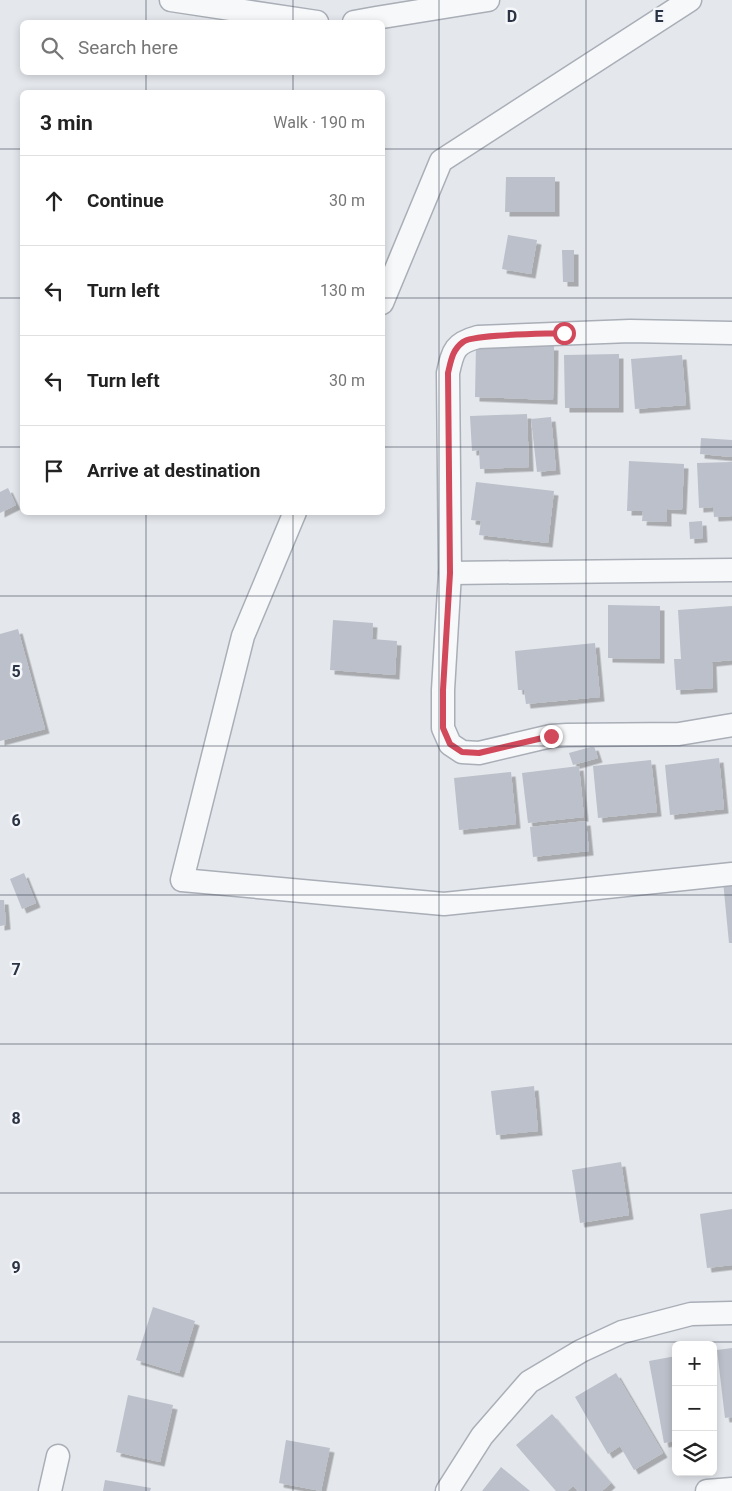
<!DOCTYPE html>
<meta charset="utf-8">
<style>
:root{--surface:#fff;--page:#f2f2f2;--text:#222;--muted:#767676;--line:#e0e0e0}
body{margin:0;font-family:Roboto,sans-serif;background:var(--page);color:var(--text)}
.controls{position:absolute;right:15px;bottom:15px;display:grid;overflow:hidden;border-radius:8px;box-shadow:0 2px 8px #0003}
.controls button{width:45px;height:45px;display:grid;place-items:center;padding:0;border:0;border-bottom:1px solid var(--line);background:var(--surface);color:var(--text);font:25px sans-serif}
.stop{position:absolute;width:15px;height:15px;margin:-11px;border:4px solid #d1495b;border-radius:50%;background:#fff}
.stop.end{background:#d1495b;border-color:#fff;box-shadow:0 1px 5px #0008}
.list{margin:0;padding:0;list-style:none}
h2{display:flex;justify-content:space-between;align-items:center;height:65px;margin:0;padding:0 20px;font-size:21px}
h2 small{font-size:16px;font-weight:400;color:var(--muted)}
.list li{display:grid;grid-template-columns:32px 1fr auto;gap:15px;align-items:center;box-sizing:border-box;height:90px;padding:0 20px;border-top:1px solid var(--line)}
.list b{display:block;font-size:19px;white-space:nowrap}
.list em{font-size:16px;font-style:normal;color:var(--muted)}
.icon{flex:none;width:28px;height:28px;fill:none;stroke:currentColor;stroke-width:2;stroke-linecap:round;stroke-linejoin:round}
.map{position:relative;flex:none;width:732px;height:1491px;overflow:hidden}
.search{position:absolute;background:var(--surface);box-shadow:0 2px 8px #0003;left:20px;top:20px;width:365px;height:55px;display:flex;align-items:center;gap:12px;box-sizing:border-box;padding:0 18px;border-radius:8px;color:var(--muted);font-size:19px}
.panel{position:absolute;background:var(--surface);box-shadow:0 2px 8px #0003;left:20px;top:90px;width:365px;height:425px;border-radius:8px}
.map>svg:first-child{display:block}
</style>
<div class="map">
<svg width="732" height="1491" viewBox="0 0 732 1491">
<defs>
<filter id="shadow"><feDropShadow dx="4.5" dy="4.5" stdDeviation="0" flood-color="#0004"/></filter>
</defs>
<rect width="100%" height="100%" fill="#e4e7ec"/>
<g fill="#bbc0ca" filter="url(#shadow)">
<polygon points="506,177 555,177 555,212 505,212"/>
<polygon points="508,235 537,240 531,274 502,269"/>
<polygon points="562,250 574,250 574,282 563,282"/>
<polygon points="476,344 554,346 553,400 475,397"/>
<polygon points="619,354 619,408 565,408 564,355"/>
<polygon points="682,355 686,405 635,409 631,359"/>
<polygon points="527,414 529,467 480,469 479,450 472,451 470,416"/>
<polygon points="551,417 556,470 537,472 531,419"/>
<polygon points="701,438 732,440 732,457 700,454"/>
<polygon points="629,461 684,464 682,510 667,509 667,522 642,521 643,511 627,511"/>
<polygon points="732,462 732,516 714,517 713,507 699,508 697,463"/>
<polygon points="476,482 554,491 548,543 479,535 481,521 471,520"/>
<polygon points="8,488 16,505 0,513 0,492"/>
<polygon points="702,521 703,538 690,539 689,522"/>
<polygon points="608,605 660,606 660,659 608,658"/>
<polygon points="732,606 732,660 712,662 713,688 676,690 674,659 681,659 678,610"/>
<polygon points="333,620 373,623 372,639 397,641 395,675 330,670"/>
<polygon points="18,629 45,729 0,741 0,634"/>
<polygon points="595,643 600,697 526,704 524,690 518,690 515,651"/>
<polygon points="594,746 598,758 573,765 569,753"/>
<polygon points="719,758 724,809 670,815 665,765"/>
<polygon points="651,760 657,812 598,818 593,766"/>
<polygon points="579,766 584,817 528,823 522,773"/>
<polygon points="511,772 516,824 459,830 454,778"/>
<polygon points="586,821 589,851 533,857 530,827"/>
<polygon points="24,873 36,903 22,909 10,879"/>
<polygon points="732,880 732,943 729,943 723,881"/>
<polygon points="0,900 4,900 6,925 0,926"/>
<polygon points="534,1086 538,1131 496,1135 491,1091"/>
<polygon points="621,1162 629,1215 580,1223 572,1170"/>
<polygon points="732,1209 732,1265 707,1268 700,1214"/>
<polygon points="153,1307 195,1321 179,1373 136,1360"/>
<polygon points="732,1348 732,1417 725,1418 717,1350"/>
<polygon points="676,1356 676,1441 664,1443 649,1361"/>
<polygon points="616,1373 663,1453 634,1470 620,1446 608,1454 575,1397"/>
<polygon points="128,1395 173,1405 160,1462 116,1452"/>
<polygon points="552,1414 611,1483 602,1491 578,1491 573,1486 567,1491 556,1491 516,1445"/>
<polygon points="286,1440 330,1448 321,1491 279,1483"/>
<polygon points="501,1467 530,1491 482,1491"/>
<polygon points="105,1480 151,1488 150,1491 103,1491"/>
</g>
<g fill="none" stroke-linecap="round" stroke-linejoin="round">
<g stroke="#a9aeb7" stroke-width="25">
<g id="minor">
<polyline points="171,0 317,22"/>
<polyline points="354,22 376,18 488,0"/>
<polyline points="382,303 441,161 690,0"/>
<path d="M 732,333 L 630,331 L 478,337 C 455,343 453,350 448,373 L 450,573 L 732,570"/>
<polyline points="295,512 243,636 182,880 444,904 732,874"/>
<polyline points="450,573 443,690 443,728 450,744 462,752 479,753 551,736 567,735 679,734 732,725"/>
<polyline points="50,1491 58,1456"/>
<polyline points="447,1491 482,1436 529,1382 581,1351 622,1332 691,1314 732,1313"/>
<polyline points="707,1491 732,1489"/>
</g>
</g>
<use href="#minor" stroke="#f7f8fa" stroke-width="22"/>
</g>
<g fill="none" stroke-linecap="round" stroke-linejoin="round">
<path stroke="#d1495b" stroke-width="6" d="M 551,736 L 479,753 L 462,752 L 450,744 L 443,728 L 443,690 L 450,573 L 448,373 C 451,361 452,350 463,342 C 472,334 547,334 564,333"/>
</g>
<path fill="none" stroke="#2b3445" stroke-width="1" stroke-opacity="0.55" d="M 146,0 L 146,22M 293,0 L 293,22M 439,0 L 439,1491M 586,0 L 586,1491M 146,72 L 146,92M 293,72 L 293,92M 0,149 L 22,149M 382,149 L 732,149M 0,298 L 22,298M 382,298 L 732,298M 0,447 L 22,447M 382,447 L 732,447M 146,512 L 146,1491M 293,512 L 293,1491M 0,596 L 732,596M 0,746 L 732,746M 0,895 L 732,895M 0,1044 L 732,1044M 0,1193 L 732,1193M 0,1342 L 732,1342"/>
<g font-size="16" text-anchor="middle" font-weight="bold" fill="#2b3445" stroke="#f4f6f9" stroke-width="5" stroke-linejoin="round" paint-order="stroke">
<text x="512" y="22">D</text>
<text x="659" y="22">E</text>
<text x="16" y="677">5</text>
<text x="16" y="826">6</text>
<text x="16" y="975">7</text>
<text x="16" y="1124">8</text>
<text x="16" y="1273">9</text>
</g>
</svg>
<div class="controls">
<button>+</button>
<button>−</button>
<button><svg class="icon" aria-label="layers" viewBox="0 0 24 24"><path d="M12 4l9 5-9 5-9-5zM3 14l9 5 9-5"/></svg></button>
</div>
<div class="stop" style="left:564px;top:333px"></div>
<div class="stop end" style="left:551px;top:736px"></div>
<div class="search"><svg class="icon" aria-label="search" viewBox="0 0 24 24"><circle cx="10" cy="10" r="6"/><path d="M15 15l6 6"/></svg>Search here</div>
<section class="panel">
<h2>3 min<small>Walk · 190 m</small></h2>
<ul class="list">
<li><svg class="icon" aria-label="ahead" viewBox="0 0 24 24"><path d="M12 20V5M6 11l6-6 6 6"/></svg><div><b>Continue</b></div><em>30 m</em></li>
<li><svg class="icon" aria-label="left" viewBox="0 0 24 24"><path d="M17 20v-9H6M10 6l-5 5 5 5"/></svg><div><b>Turn left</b></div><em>130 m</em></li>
<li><svg class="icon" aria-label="left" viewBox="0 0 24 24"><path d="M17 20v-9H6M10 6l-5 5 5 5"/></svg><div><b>Turn left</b></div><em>30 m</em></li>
<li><svg class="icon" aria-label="arrive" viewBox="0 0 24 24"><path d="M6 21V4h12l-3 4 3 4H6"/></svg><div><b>Arrive at destination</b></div></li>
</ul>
</section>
</div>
